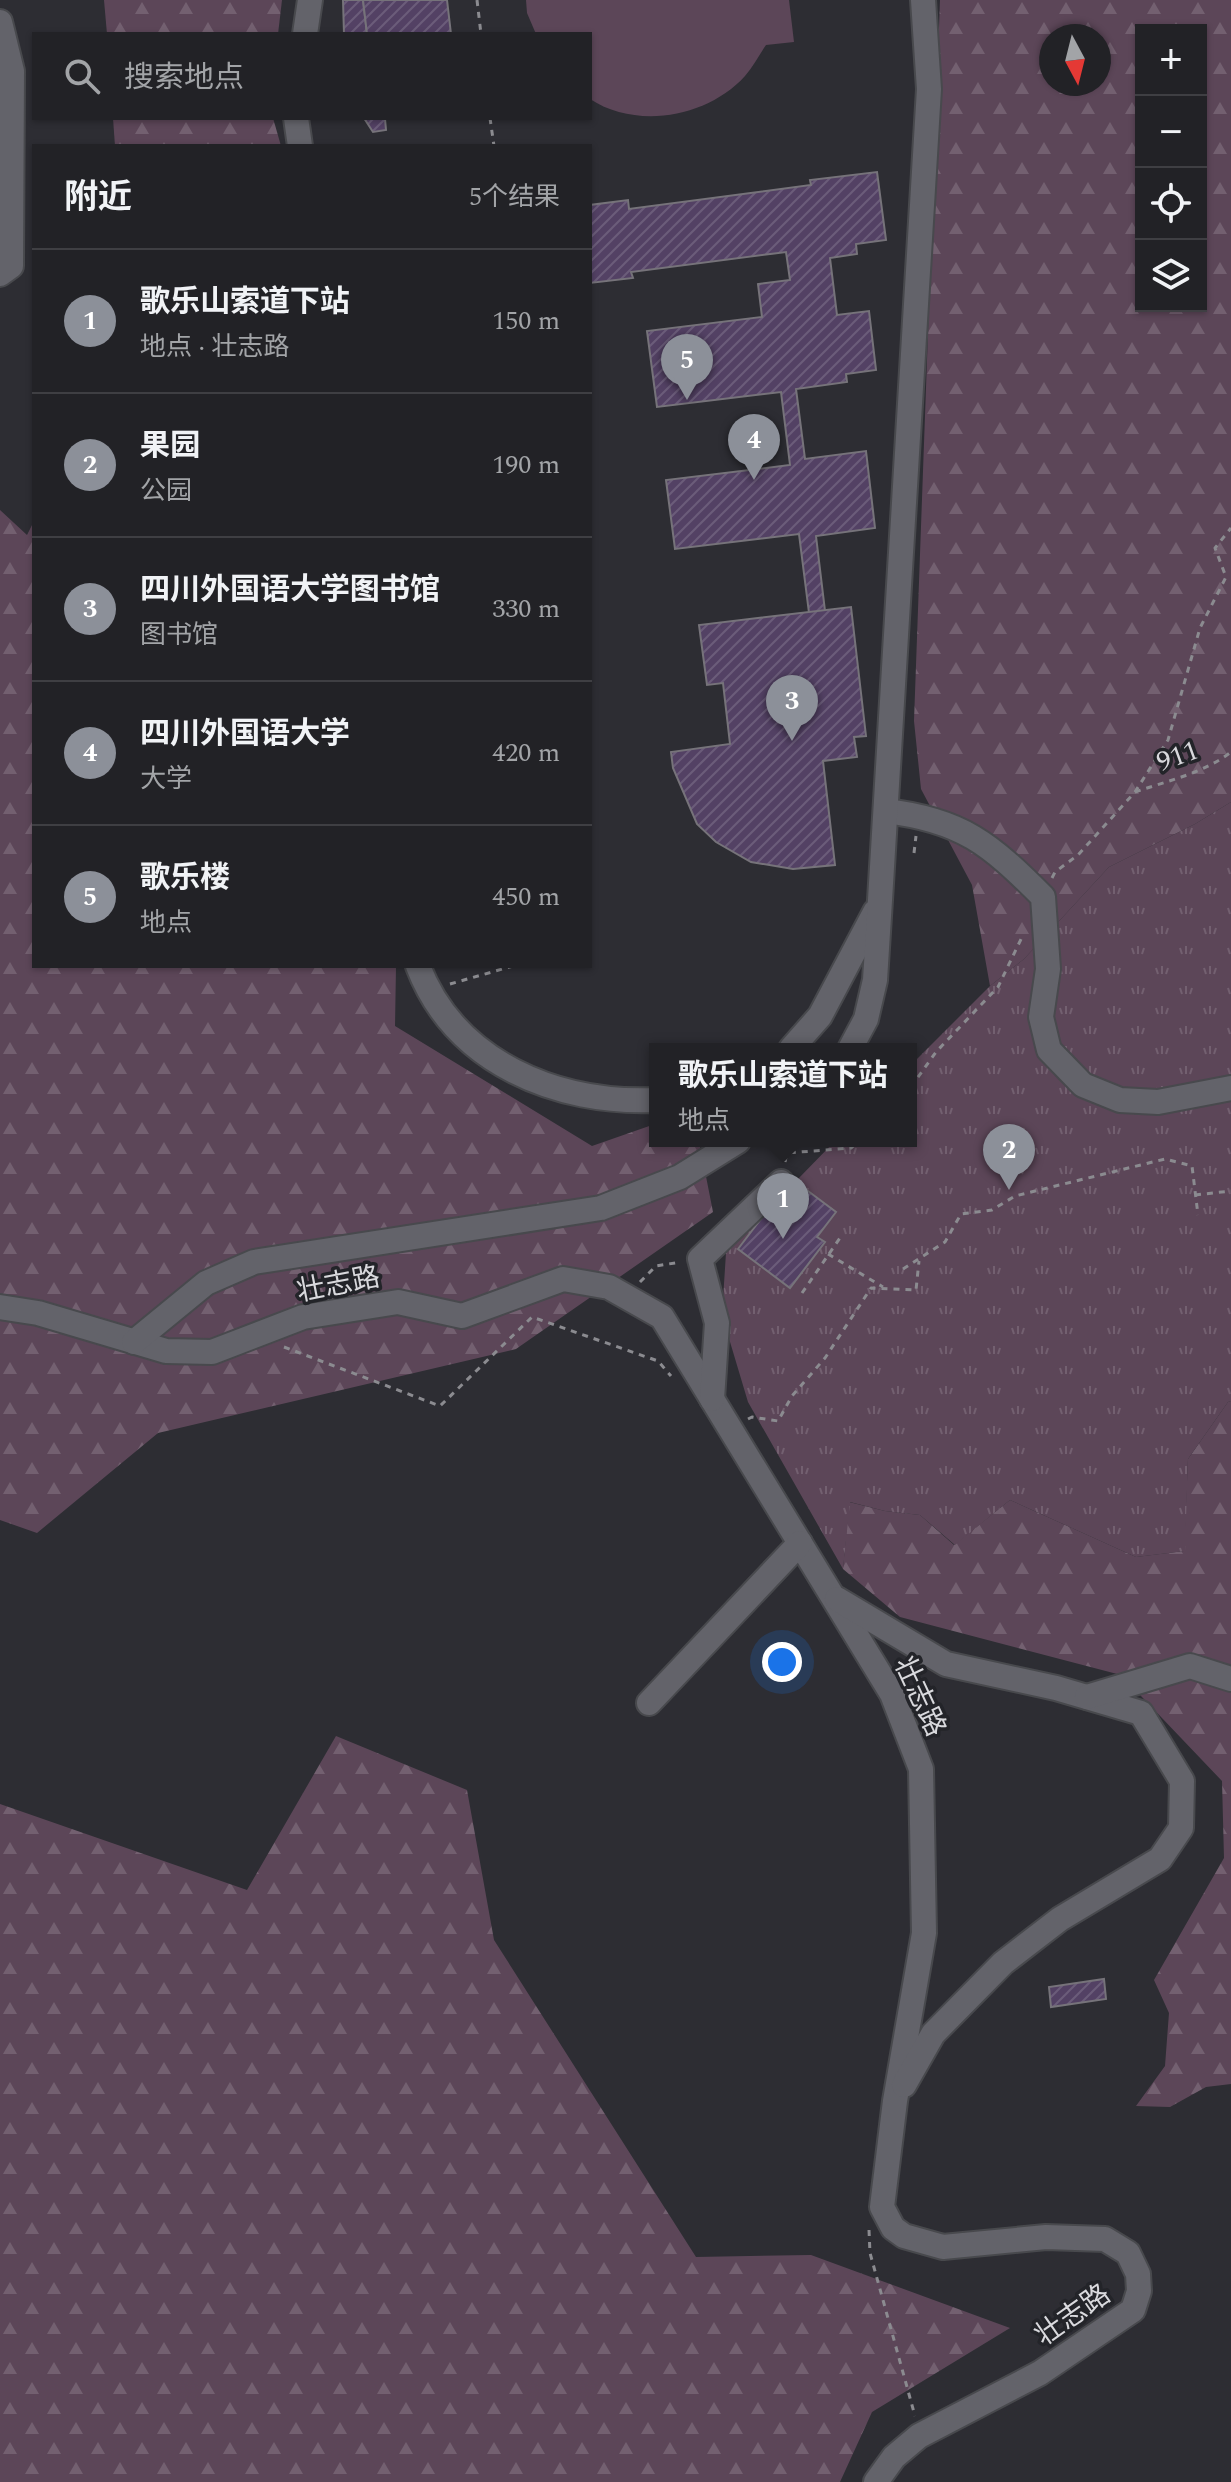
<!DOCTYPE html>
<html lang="zh">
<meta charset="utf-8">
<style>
:root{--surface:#222226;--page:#2a2a2e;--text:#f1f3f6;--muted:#a2a4a7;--line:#3f3f43;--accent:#8c9099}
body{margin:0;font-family:Spectral,"Noto Sans SC",serif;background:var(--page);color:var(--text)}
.controls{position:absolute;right:24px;top:24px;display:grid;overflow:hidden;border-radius:0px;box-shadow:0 2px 6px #0004}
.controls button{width:72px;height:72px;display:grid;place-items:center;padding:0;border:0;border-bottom:2px solid var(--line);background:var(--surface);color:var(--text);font:40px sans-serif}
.compass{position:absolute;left:1039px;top:24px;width:72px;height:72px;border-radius:50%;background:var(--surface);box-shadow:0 2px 6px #0004;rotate:173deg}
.you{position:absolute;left:782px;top:1662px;width:28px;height:28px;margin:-20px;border:6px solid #fff;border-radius:50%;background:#1a73e8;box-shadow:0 0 0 12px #1a73e833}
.badge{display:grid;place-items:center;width:52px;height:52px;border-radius:50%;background:var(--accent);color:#fff;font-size:26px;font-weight:700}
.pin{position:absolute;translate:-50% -66px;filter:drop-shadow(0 2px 4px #0008)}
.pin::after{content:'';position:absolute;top:42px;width:28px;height:24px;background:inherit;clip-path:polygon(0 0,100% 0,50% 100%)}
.popup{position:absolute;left:649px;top:1043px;width:268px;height:104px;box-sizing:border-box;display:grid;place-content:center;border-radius:0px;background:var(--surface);filter:drop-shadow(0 2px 6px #0005);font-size:26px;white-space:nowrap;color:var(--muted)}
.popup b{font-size:30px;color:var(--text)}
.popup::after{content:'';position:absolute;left:50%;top:100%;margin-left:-16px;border:16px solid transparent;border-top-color:var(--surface)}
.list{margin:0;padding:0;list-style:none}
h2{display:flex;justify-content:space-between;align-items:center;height:104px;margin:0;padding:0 32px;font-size:34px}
h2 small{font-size:26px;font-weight:400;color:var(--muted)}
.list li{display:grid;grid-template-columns:52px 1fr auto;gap:24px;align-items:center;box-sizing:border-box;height:144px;padding:0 32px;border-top:2px solid var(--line)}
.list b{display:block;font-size:30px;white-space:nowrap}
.list p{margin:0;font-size:26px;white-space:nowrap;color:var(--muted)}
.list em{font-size:26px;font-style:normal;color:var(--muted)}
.icon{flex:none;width:44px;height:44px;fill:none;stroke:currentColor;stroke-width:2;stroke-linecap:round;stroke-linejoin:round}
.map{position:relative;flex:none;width:1231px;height:2482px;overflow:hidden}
.search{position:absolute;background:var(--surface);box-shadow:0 2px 6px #0004;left:32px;top:32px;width:560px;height:88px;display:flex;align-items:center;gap:20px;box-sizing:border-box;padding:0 28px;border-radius:0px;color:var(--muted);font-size:30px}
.panel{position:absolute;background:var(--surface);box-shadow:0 2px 6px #0004;left:32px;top:144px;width:560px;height:824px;border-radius:0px}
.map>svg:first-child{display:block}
</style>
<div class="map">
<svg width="1231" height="2482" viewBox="0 0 1231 2482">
<defs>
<pattern id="forest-firs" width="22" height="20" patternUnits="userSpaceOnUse" patternTransform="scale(2)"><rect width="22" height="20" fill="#5c4658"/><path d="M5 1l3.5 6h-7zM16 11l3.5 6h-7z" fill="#736070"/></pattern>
<pattern id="park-tufts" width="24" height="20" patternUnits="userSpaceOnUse" patternTransform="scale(2)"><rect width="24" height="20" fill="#5c4658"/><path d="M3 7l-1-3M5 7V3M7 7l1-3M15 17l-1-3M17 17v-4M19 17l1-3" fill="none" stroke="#736070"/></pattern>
<pattern id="building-hatch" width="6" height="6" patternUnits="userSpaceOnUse" patternTransform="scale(2)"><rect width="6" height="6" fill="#534164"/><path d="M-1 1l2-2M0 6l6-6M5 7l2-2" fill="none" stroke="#6b5c7a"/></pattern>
</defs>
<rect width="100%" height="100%" fill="#2d2d33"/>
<g fill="url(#forest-firs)" fill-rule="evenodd">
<polygon points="104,0 282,0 278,34 107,34"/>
<path d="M 940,0 L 1231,0 L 1231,802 L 1195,824 L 1109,867 L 1024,959 L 990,986 L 972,885 L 921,789 L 914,721 ZM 1141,30 L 1201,30 L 1201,306 L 1141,306 ZM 1051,36 L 1099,36 L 1099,84 L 1051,84 Z"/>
<polygon points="113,118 273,118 281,146 115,146"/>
<polygon points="0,510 27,535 34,521 34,966 396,966 395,1026 592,1146 655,1124 655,1141 699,1141 713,1212 516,1349 158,1433 37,1533 0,1520"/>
<polygon points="1231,1401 1231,2084 1206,2087 1170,2107 1136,2106 1165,2066 1169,2013 1154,1980 1224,1858 1222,1781 1121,1675 900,1617 843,1569 849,1502 885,1511 920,1515 954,1545 1010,1500 1136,1557 1184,1551 1188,1459 1228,1402"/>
<polygon points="336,1736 467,1790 494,1940 696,2257 811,2255 1010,2328 872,2412 840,2482 0,2482 0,1804 247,1890"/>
</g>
<polygon fill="url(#park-tufts)" points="1231,802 1231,1401 1228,1402 1188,1459 1185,1551 1136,1557 1010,1500 955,1545 920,1515 885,1511 850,1502 843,1569 748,1402 722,1315 726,1253 835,1141 911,1141 911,1065 990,986 1024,959 1109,867 1195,824"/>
<path fill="#5c4658" d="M 526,0 L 789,0 L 794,42 L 766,45 C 759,55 753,67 745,76 C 708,117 637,130 590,99 L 590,34 L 536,34 L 527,13 Z"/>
<g fill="url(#building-hatch)" stroke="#76737a" stroke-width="2">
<polygon points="343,0 363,0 367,34 344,34"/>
<polygon points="363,0 447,0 451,34 367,34"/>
<polygon points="364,118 385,119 386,130 373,132"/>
<polygon points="877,172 886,240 856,244 857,254 830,258 837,315 869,311 876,370 846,374 847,382 796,389 805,459 866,451 875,528 816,536 825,611 809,613 799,534 675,549 666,480 790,465 781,392 657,407 647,331 762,317 758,284 790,280 786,252 631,272 633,278 590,283 590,205 628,200 629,209 811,185 810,180"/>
<polygon points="851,607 866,736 854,737 857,757 823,761 835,865 793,869 751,862 716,842 697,824 673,768 671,752 730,744 723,683 707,685 699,625"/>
<polygon points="808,1191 836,1212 817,1237 825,1242 790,1288 738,1249 767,1211 783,1223"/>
<polygon points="1104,1979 1106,1999 1051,2007 1049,1987"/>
</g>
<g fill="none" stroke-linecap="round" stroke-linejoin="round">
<g stroke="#48494d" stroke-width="28">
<g id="minor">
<polyline points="0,22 12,71 11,266 0,274"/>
<polyline points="305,34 310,0"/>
<polyline points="296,118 300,146"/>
<path d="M 886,811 C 962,820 990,844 1043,897 L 1048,969 L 1041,1017 L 1049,1050 L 1083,1085 L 1120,1100 L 1158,1102 L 1231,1088"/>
<path d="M 418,966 C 455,1063 557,1104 655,1100"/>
<polyline points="791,1049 820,1016 875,912"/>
<polyline points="850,1049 866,1019 875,980 880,900 929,89 923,0"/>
<polyline points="0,1307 38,1313 166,1351 212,1352 303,1317 398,1302 462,1316 563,1279 609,1287 662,1317 892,1694 921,1769 924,1933 895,2101 882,2207 893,2228 904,2236 943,2247 1046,2237 1105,2239 1128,2253 1138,2274 1139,2291 1133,2310 1040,2373 919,2436 894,2457 876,2482"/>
<polyline points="134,1342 206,1283 254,1262 601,1208 680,1177 738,1141"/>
<polyline points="712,1399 717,1323 700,1259 781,1182"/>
<polyline points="837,1599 946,1664 1056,1688 1141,1713 1182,1781 1181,1828 1160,1859 1060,1919 1003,1963 933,2034 904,2085"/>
<polyline points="1087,1697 1190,1666 1231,1679"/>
<polyline points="649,1703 800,1543"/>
</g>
</g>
<g stroke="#8b8b90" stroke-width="3" stroke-dasharray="6 6" stroke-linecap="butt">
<polyline points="477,0 481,34"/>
<polyline points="490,118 494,146"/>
<path d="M 1135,792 C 1167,781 1204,773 1231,752"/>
<polyline points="914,853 916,836"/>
<polyline points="1052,878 1055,872 1078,855 1135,792 1168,740 1200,628 1226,577 1215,548 1231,528"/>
<polyline points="450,984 513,966"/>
<polyline points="911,1087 936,1052 998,987 1023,935"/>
<polyline points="785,1162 787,1153 851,1148 859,1141"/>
<polyline points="1195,1195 1231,1191"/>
<polyline points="828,1254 883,1287"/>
<polyline points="903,1269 945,1242 961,1214 992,1210 1015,1196 1165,1159 1192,1166 1198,1215"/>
<polyline points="640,1282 656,1266 681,1262"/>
<polyline points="802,1293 842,1235"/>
<polyline points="284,1347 440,1406 532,1317 658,1361 671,1376"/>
<polyline points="748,1419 752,1417 778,1421 792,1396 825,1358 871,1288 916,1290 919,1261"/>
<polyline points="869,2230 870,2253 915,2416"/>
</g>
<use href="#minor" stroke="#63636a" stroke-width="24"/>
</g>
<g text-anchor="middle" stroke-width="7" stroke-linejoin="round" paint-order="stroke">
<g font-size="28" fill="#d9d9dd" stroke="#232429">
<text transform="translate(1177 755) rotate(-20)" y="10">911</text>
<text transform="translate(338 1283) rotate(-11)" y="10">壮志路</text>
<text transform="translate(921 1696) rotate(65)" y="10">壮志路</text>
<text transform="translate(1072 2314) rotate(-35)" y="10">壮志路</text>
</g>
</g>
</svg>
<div class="controls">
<button>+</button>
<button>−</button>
<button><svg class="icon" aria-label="locate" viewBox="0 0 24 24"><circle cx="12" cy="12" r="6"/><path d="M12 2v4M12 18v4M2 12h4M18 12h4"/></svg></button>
<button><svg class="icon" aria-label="layers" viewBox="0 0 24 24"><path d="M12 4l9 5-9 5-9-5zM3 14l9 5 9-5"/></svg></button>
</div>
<svg class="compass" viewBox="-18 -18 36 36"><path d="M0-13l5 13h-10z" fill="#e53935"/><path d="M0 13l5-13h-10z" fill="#a2a4a7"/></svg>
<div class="you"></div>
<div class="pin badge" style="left:783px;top:1239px">1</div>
<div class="popup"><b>歌乐山索道下站</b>地点</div>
<div class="pin badge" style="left:1009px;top:1190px">2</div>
<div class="pin badge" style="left:792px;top:741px">3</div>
<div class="pin badge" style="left:754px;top:480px">4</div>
<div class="pin badge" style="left:687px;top:400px">5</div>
<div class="search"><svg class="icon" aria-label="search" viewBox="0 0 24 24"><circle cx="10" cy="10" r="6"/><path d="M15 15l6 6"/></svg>搜索地点</div>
<section class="panel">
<h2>附近<small>5个结果</small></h2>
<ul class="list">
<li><span class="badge">1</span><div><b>歌乐山索道下站</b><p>地点 · 壮志路</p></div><em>150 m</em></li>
<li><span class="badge">2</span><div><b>果园</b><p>公园</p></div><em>190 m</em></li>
<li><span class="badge">3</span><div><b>四川外国语大学图书馆</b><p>图书馆</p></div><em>330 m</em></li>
<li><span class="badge">4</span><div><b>四川外国语大学</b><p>大学</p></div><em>420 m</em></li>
<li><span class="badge">5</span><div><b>歌乐楼</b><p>地点</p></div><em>450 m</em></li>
</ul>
</section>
</div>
